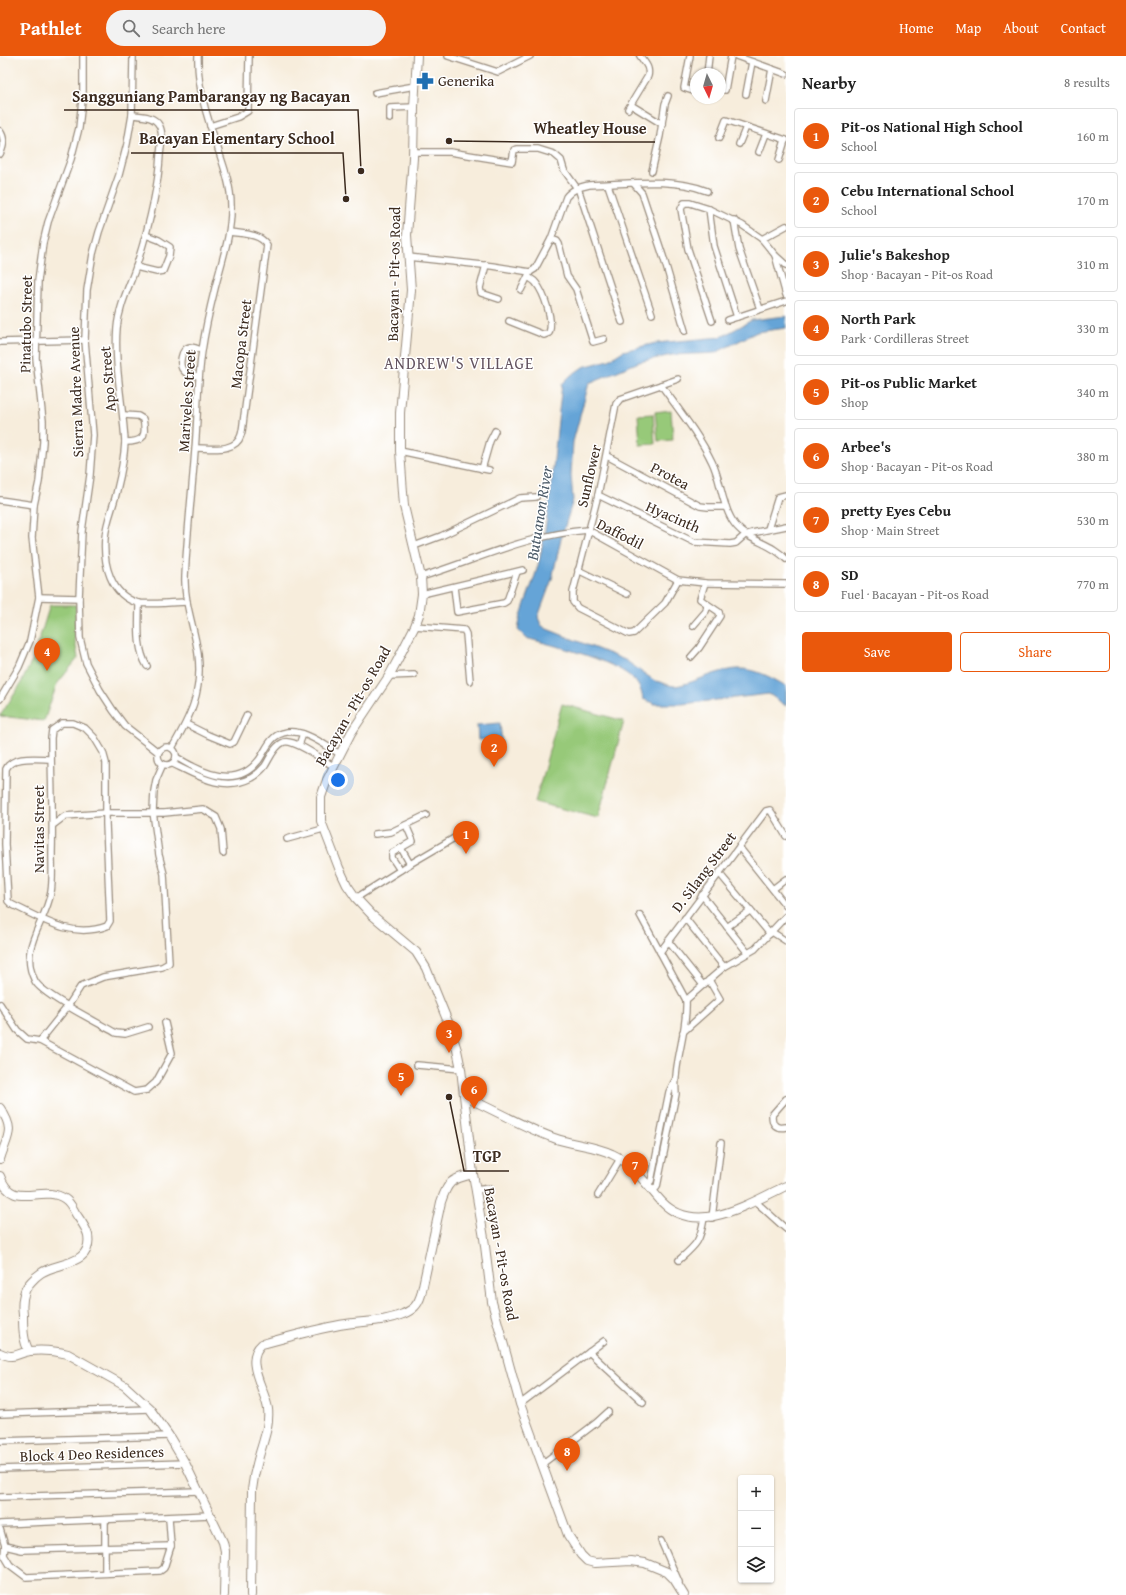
<!DOCTYPE html>
<meta charset="utf-8">
<style>
:root{--surface:#fff;--page:#f2f2f2;--text:#222;--muted:#767676;--line:#e0e0e0;--accent:#ea580c}
body{margin:0;font-family:"Gentium Book Plus",serif;background:var(--page);color:var(--text)}
.controls{position:absolute;right:12px;bottom:12px;display:grid;overflow:hidden;border-radius:4px;box-shadow:0 1px 3px #0004}
.controls button{width:36px;height:36px;display:grid;place-items:center;padding:0;border:0;border-bottom:1px solid var(--line);background:var(--surface);color:var(--text);font:20px sans-serif}
.compass{position:absolute;left:690px;top:12px;width:36px;height:36px;border-radius:50%;background:var(--surface);box-shadow:0 1px 3px #0004;rotate:175deg}
.you{position:absolute;left:338px;top:724px;width:14px;height:14px;margin:-10px;border:3px solid #fff;border-radius:50%;background:#1a73e8;box-shadow:0 0 0 6px #1a73e833}
.badge{display:grid;place-items:center;width:26px;height:26px;border-radius:50%;background:var(--accent);color:#fff;font-size:13px;font-weight:700}
.pin{position:absolute;translate:-50% -33px;filter:drop-shadow(0 1px 2px #0008)}
.pin::after{content:'';position:absolute;top:21px;width:14px;height:12px;background:inherit;clip-path:polygon(0 0,100% 0,50% 100%)}
.list{margin:0;padding:0;list-style:none}
h2{display:flex;justify-content:space-between;align-items:center;height:52px;margin:0;padding:0 16px;font-size:17px}
h2 small{font-size:13px;font-weight:400;color:var(--muted)}
.list li{display:grid;grid-template-columns:26px 1fr auto;gap:12px;align-items:center;box-sizing:border-box;height:56px;margin:0 8px 8px;padding:0 8px;border:1px solid var(--line);border-radius:4px}
.list b{display:block;font-size:15px;white-space:nowrap}
.list p{margin:0;font-size:13px;white-space:nowrap;color:var(--muted)}
.list em{font-size:13px;font-style:normal;color:var(--muted)}
.actions{display:flex;gap:8px;padding:12px 16px}
.actions a{flex:1;padding:9px 0;border:1px solid var(--accent);border-radius:4px;text-align:center;font-size:14px;color:var(--accent)}
.actions .main{background:var(--accent);color:#fff}
.icon{flex:none;width:22px;height:22px;fill:none;stroke:currentColor;stroke-width:2;stroke-linecap:round;stroke-linejoin:round}
.map{position:relative;flex:none;width:786px;height:1539px;overflow:hidden}
header{display:flex;align-items:center;gap:24px;box-sizing:border-box;height:56px;padding:0 20px;background:var(--accent);color:#fff}
header strong{font-size:19px}
nav{display:flex;gap:22px;margin-inline-start:auto;font-size:14px}
.search{width:280px;height:36px;background:var(--page);display:flex;align-items:center;gap:10px;box-sizing:border-box;padding:0 14px;border-radius:22px;color:var(--muted);font-size:15px}
main{display:flex}
aside{flex:1;background:var(--surface)}
.map>svg:first-child{display:block}
</style>
<header>
<strong>Pathlet</strong>
<div class="search"><svg class="icon" aria-label="search" viewBox="0 0 24 24"><circle cx="10" cy="10" r="6"/><path d="M15 15l6 6"/></svg>Search here</div>
<nav><a>Home</a><a>Map</a><a>About</a><a>Contact</a></nav>
</header>
<main>
<div class="map">
<svg width="786" height="1539" viewBox="0 0 786 1539">
<rect width="100%" height="100%" fill="#fff"/>
<filter id="ink" filterUnits="userSpaceOnUse"><feTurbulence type="fractalNoise" baseFrequency=".025" numOctaves="2"/><feDisplacementMap in="SourceGraphic" scale="8" xChannelSelector="R" yChannelSelector="G"/><feConvolveMatrix kernelMatrix="1 2 1 2 8 2 1 2 1" color-interpolation-filters="sRGB"/></filter>
<filter id="wash" filterUnits="userSpaceOnUse"><feTurbulence type="fractalNoise" baseFrequency=".012" numOctaves="4" result="noise"/><feDisplacementMap in="SourceGraphic" scale="16" xChannelSelector="R" yChannelSelector="G"/><feGaussianBlur stdDeviation="0.9" result="paint"/><feColorMatrix in="noise" values="0 0 0 0 0 0 0 0 0 0 0 0 0 0 0 0 0 1.4 0 .05"/><feComposite in="paint" operator="in"/></filter>
<g filter="url(#wash)">
<rect width="100%" height="100%" fill="#f7eddc"/>
<g fill="#97c979" stroke="#697a4c">
<polygon points="671,354 673,384 658,385 655,356"/>
<polygon points="653,358 655,388 640,389 638,359"/>
<polygon points="50,549 76,549 75,585 78,602 57,628 44,665 0,660 19,631 33,603"/>
<polygon points="562,648 624,665 598,762 535,746"/>
</g>
<g fill="#65a4d7" stroke="#50677a">
<path d="M 786,260 L 786,272 L 757,276 L 715,297 L 672,299 L 639,306 L 589,327 L 573,386 L 571,419 L 573,444 L 561,483 L 552,523 L 538,561 L 541,569 L 547,573 L 625,604 L 655,625 C 661,625 666,629 673,630 C 681,630 694,625 702,622 C 739,608 752,610 786,630 L 786,650 L 769,638 L 682,648 L 655,648 L 643,643 C 642,639 641,633 638,629 C 626,606 551,589 526,582 L 518,574 C 522,548 535,526 540,501 C 552,444 555,385 562,328 L 570,320 L 583,311 L 609,304 L 623,295 L 656,287 L 721,281 L 752,264 Z"/>
<polygon points="500,667 502,687 494,688 493,683 478,684 477,669"/>
</g>
</g>
<g filter="url(#ink)">
<g fill="none" stroke-linecap="round" stroke-linejoin="round">
<g stroke="#998c7d" stroke-width="8">
<g id="street">
<polyline points="133,0 132,59 127,88 119,119 99,176 93,198 87,234 85,284 93,379 90,419 82,475 79,542 80,582 86,607 100,634 113,654 125,670 158,696"/>
<polyline points="448,0 498,16 530,0"/>
<polyline points="690,0 684,32 696,36"/>
<polyline points="736,0 786,18"/>
<polyline points="707,18 709,0"/>
<polyline points="725,34 731,0"/>
<polyline points="375,37 415,30"/>
<polyline points="746,38 752,6"/>
<polyline points="766,45 772,13"/>
<polyline points="631,49 662,68"/>
<path d="M 628,53 L 648,20 C 650,11 645,7 640,0"/>
<path d="M 132,59 C 142,60 154,60 159,69 C 164,77 161,90 160,99 C 158,137 148,174 136,211 C 129,231 119,250 117,272 C 114,308 123,349 125,386 C 124,403 121,418 117,434 C 114,450 106,465 105,482 C 103,507 110,539 138,547 C 146,549 176,546 187,546"/>
<polyline points="390,63 390,52 414,51"/>
<polyline points="210,70 238,61 248,55 249,0"/>
<path d="M 0,75 C 5,82 4,90 0,98"/>
<polyline points="719,82 726,64 786,84"/>
<polyline points="739,88 746,71"/>
<polyline points="414,96 450,96 512,106 514,94 518,93 538,93 554,98 561,104 564,114 579,135 622,266"/>
<polyline points="759,96 766,78"/>
<polyline points="779,104 785,84"/>
<polyline points="652,115 660,80 665,48 668,40"/>
<polyline points="634,128 642,137 664,203 685,275"/>
<polyline points="608,129 652,258"/>
<polyline points="709,153 714,190 737,261"/>
<polyline points="734,164 739,193 760,253"/>
<polyline points="551,183 557,185 559,188 567,220 576,233 593,286 604,283"/>
<polyline points="762,183 786,170"/>
<polyline points="775,199 786,239"/>
<polyline points="408,201 492,210 530,216"/>
<polyline points="486,209 480,232 481,237 499,243"/>
<polyline points="136,211 157,216 163,215 169,200 170,191 159,184 146,179"/>
<path d="M 521,234 L 530,216 L 535,213 L 551,183 L 566,141 C 572,133 580,131 589,129 C 627,128 671,121 707,135"/>
<polyline points="728,264 786,245"/>
<path d="M 509,265 L 544,279 L 549,277 C 554,265 544,237 536,227 C 534,224 531,223 528,221"/>
<polyline points="712,265 688,193 681,153 684,147 690,147 709,153 742,169 762,183 775,199 786,209"/>
<polyline points="0,286 85,284"/>
<path d="M 199,320 C 194,319 187,319 184,315 C 178,310 181,292 190,291 C 193,291 198,293 202,294"/>
<path d="M 661,329 C 679,354 699,379 712,406 C 721,424 721,446 732,464 C 745,486 770,485 786,503"/>
<path d="M 124,359 L 138,360 L 143,363 C 147,381 143,386 125,386"/>
<path d="M 196,392 C 210,392 236,397 241,379 C 243,373 243,366 244,360 L 267,189 C 260,177 242,178 230,176"/>
<polyline points="400,395 489,414"/>
<polyline points="607,400 700,450 708,451 726,451"/>
<polyline points="482,413 490,385 495,375"/>
<polyline points="598,439 694,486 730,488 736,487 745,479 752,477 786,470"/>
<polyline points="0,444 34,449"/>
<polyline points="768,473 778,441 786,439"/>
<polyline points="414,490 441,480 520,442 536,441"/>
<polyline points="578,514 627,538"/>
<path d="M 421,521 C 476,504 529,478 588,474 L 678,524 L 705,527 L 786,528"/>
<polyline points="678,524 665,547 634,577 629,578 578,552 573,546 573,536 598,439 616,348 620,343 678,323"/>
<polyline points="454,531 457,556 504,547 507,545 517,516"/>
<polyline points="422,538 523,514"/>
<polyline points="39,541 79,542"/>
<path d="M 139,547 C 139,568 136,592 147,610"/>
<polyline points="415,570 464,574 466,578 470,625"/>
<polyline points="693,570 706,555 707,549"/>
<polyline points="691,601 699,592 720,560 719,556 700,543 705,527"/>
<polyline points="389,620 414,619"/>
<polyline points="0,643 19,611 30,585 39,541 32,482 34,449 39,426 43,386 43,365 36,302 38,225 43,187 48,166 71,103 79,72 83,35 83,0"/>
<polyline points="186,668 208,679 230,688 234,686 247,659"/>
<polyline points="299,689 303,678"/>
<circle cx="167" cy="700" r="9"/>
<path d="M 172,692 C 190,661 203,636 198,598 C 195,573 184,548 185,521 C 187,479 192,436 195,394 C 198,361 197,328 202,295 C 205,274 210,252 215,232 C 222,204 232,177 231,149 C 231,129 223,108 217,90 C 207,61 197,31 198,0"/>
<path d="M 176,701 C 202,717 236,734 259,704 C 266,694 270,680 283,677 C 302,671 324,689 340,698"/>
<path d="M 51,703 C 38,703 12,699 6,713 L 5,788 L 8,845 L 11,848 C 42,863 71,883 107,870 L 110,865 L 106,768 L 106,707 L 103,696 L 94,681 L 85,672 L 73,667 L 62,667 L 52,674 L 51,682 C 51,720 53,758 52,797 C 52,810 53,824 51,836 C 45,869 18,891 35,925 C 41,938 100,968 116,977 L 125,978 L 148,971"/>
<path d="M 173,708 C 198,720 223,736 251,722 C 256,719 261,715 265,710 C 270,702 275,689 284,686 C 295,683 323,704 333,710"/>
<polyline points="53,769 65,760 106,757 164,757 203,753 216,761 221,773 223,797"/>
<polyline points="375,778 391,776 426,759"/>
<polyline points="287,783 323,773"/>
<polyline points="739,791 786,850"/>
<polyline points="401,792 410,808"/>
<polyline points="400,814 392,802 392,797 413,785 406,769"/>
<polyline points="719,817 770,878"/>
<polyline points="773,833 786,823"/>
<polyline points="702,839 747,896"/>
<polyline points="356,842 410,808 461,778"/>
<polyline points="640,859 686,944"/>
<polyline points="685,862 724,911"/>
<polyline points="727,871 751,854"/>
<polyline points="772,876 786,885"/>
<polyline points="668,885 703,929"/>
<polyline points="660,896 766,755 770,754 772,757 786,780"/>
<polyline points="686,944 724,911 755,893 786,860"/>
<polyline points="0,948 17,974 27,983 40,985 68,950 81,930 103,921 162,911 169,907 164,818 159,799 153,756 154,735 156,724 163,708"/>
<polyline points="683,976 720,943 709,924"/>
<polyline points="40,985 134,1036 147,1034 156,1026 172,997 165,967"/>
<polyline points="417,1009 461,1013"/>
<path d="M 786,1043 L 772,1059 C 772,1069 776,1073 786,1071"/>
<polyline points="647,1128 651,1125 669,1036 674,1026"/>
<polyline points="476,1134 490,1132"/>
<path d="M 653,1135 L 657,1131 L 676,1038 C 673,1006 688,976 686,944"/>
<polyline points="598,1139 620,1103"/>
<polyline points="755,1145 786,1173"/>
<polyline points="712,1162 721,1087"/>
<path d="M 679,1204 C 697,1188 700,1186 704,1162"/>
<polyline points="589,1296 643,1346"/>
<polyline points="520,1348 604,1285"/>
<polyline points="0,1358 150,1353"/>
<polyline points="0,1385 169,1380"/>
<polyline points="542,1408 596,1367 608,1356"/>
<polyline points="0,1413 185,1407"/>
<polyline points="0,1441 199,1435"/>
<polyline points="105,1465 105,1517"/>
<polyline points="0,1468 210,1459"/>
<polyline points="0,1473 5,1490 4,1499 10,1509 26,1521 160,1515 164,1512 171,1490 169,1462"/>
<polyline points="661,1485 679,1526"/>
<polyline points="5,1490 22,1494 171,1490"/>
</g>
</g>
<g stroke="#998c7d" stroke-width="10">
<g id="secondary">
<polyline points="417,0 414,51 413,102 407,179 411,234 400,357 400,395 404,450 421,521 422,538 419,559 415,570 397,605 389,620 351,677 327,724 321,741 321,765 339,812 347,829 356,842 372,859 416,896 426,912 448,966 457,994 461,1013 473,1118 484,1182 492,1246 520,1348 568,1479 581,1499 587,1505 595,1507 631,1505 645,1507 667,1516 674,1523 684,1539"/>
<path d="M 465,1041 C 495,1054 523,1071 554,1082 C 572,1089 594,1089 612,1098 C 634,1108 646,1129 662,1146 C 697,1182 751,1146 786,1130"/>
<path d="M 0,1052 C 16,1075 7,1080 0,1103"/>
<path d="M 0,1120 C 12,1156 42,1127 65,1143 C 70,1146 73,1153 76,1158 C 80,1164 86,1171 88,1179 C 93,1210 57,1206 41,1217 C 35,1221 27,1229 25,1235 C 22,1243 22,1251 23,1259 C 23,1271 23,1285 29,1295"/>
<path d="M 0,1297 C 16,1304 16,1297 30,1295 C 42,1294 56,1295 68,1298 L 125,1330 L 150,1353 L 169,1380 L 185,1407 L 223,1486 L 225,1495 L 224,1539"/>
<path d="M 251,1539 L 252,1434 C 253,1424 255,1414 258,1404 C 262,1388 270,1370 268,1353 C 265,1333 243,1304 262,1288 C 290,1281 318,1272 346,1268 C 365,1265 385,1266 403,1258 C 413,1254 418,1249 421,1239 L 441,1146 C 448,1125 451,1123 473,1118"/>
</g>
</g>
<use href="#street" stroke="#fff" stroke-width="5.5"/>
<use href="#secondary" stroke="#fff" stroke-width="8"/>
</g>
</g>
<defs>
<g id="pharmacy-bare" transform="scale(1.38)"><path d="M-2-6h4v4h4v4h-4v4h-4v-4h-4v-4h4Z" fill="#1f6fb2" stroke="#fff" stroke-width="2.5" paint-order="stroke"/></g>
</defs>
<g fill-rule="evenodd">
<use href="#pharmacy-bare" x="425" y="25"/>
</g>
<g text-anchor="middle" stroke-width="3" stroke-linejoin="round" paint-order="stroke">
<g font-size="15" fill="#3b2a1e" stroke="#fff" text-anchor="start">
<text x="438" y="30">Generika</text>
</g>
<g font-size="15" fill="#3b2a1e" stroke="#fff">
<text transform="translate(394 218) rotate(-89)" y="5">Bacayan - Pit-os Road</text>
<text transform="translate(26 268) rotate(-89)" y="5">Pinatubo Street</text>
<text transform="translate(241 288) rotate(-83)" y="5">Macopa Street</text>
<text transform="translate(108 323) rotate(-95)" y="5">Apo Street</text>
<text transform="translate(76 336) rotate(-92)" y="5">Sierra Madre Avenue</text>
<text transform="translate(187 345) rotate(-86)" y="5">Mariveles Street</text>
<text transform="translate(589 420) rotate(-77)" y="5">Sunflower</text>
<text transform="translate(670 420) rotate(28)" y="5">Protea</text>
<text transform="translate(673 461) rotate(24)" y="5">Hyacinth</text>
<text transform="translate(620 478) rotate(27)" y="5">Daffodil</text>
<text transform="translate(353 650) rotate(-60)" y="5">Bacayan - Pit-os Road</text>
<text transform="translate(39 773) rotate(-90)" y="5">Navitas Street</text>
<text transform="translate(704 816) rotate(-53)" y="5">D. Silang Street</text>
<text transform="translate(501 1198) rotate(80)" y="5">Bacayan - Pit-os Road</text>
<text transform="translate(92 1398) rotate(-2)" y="5">Block 4 Deo Residences</text>
</g>
<g font-size="16" letter-spacing="1" fill="#63535f" stroke="#fff">
<text x="459" y="313">ANDREW'S VILLAGE</text>
</g>
<g font-size="16" font-style="italic" fill="#4c5b68" stroke="#fff">
<text transform="translate(539 457) rotate(-81)" y="6">Butuanon River</text>
</g>
</g>
<path fill="none" stroke="#3b2a1e" stroke-width="1.5" d="M361 115L358 54H64M449 85L526 86H655M346 143L343 97H131M449 1041L464 1115H509"/>
<g fill="#3b2a1e" stroke="#fff" stroke-width="1.5">
<circle cx="361" cy="115" r="4"/>
<circle cx="449" cy="85" r="4"/>
<circle cx="346" cy="143" r="4"/>
<circle cx="449" cy="1041" r="4"/>
</g>
<g font-size="16" text-anchor="middle" font-weight="bold" fill="#3b2a1e" stroke="#fff" stroke-width="3" stroke-linejoin="round" paint-order="stroke">
<text x="211" y="46">Sangguniang Pambarangay ng Bacayan</text>
<text x="590" y="78">Wheatley House</text>
<text x="237" y="88">Bacayan Elementary School</text>
<text x="487" y="1106">TGP</text>
</g>
</svg>
<div class="controls">
<button>+</button>
<button>−</button>
<button><svg class="icon" aria-label="layers" viewBox="0 0 24 24"><path d="M12 4l9 5-9 5-9-5zM3 14l9 5 9-5"/></svg></button>
</div>
<svg class="compass" viewBox="-18 -18 36 36"><path d="M0-13l5 13h-10z" fill="#e53935"/><path d="M0 13l5-13h-10z" fill="#767676"/></svg>
<div class="you"></div>
<div class="pin badge" style="left:466px;top:798px">1</div>
<div class="pin badge" style="left:494px;top:711px">2</div>
<div class="pin badge" style="left:449px;top:997px">3</div>
<div class="pin badge" style="left:47px;top:615px">4</div>
<div class="pin badge" style="left:401px;top:1040px">5</div>
<div class="pin badge" style="left:474px;top:1053px">6</div>
<div class="pin badge" style="left:635px;top:1129px">7</div>
<div class="pin badge" style="left:567px;top:1415px">8</div>
</div>
<aside>
<h2>Nearby<small>8 results</small></h2>
<ul class="list">
<li><span class="badge">1</span><div><b>Pit-os National High School</b><p>School</p></div><em>160 m</em></li>
<li><span class="badge">2</span><div><b>Cebu International School</b><p>School</p></div><em>170 m</em></li>
<li><span class="badge">3</span><div><b>Julie's Bakeshop</b><p>Shop · Bacayan - Pit-os Road</p></div><em>310 m</em></li>
<li><span class="badge">4</span><div><b>North Park</b><p>Park · Cordilleras Street</p></div><em>330 m</em></li>
<li><span class="badge">5</span><div><b>Pit-os Public Market</b><p>Shop</p></div><em>340 m</em></li>
<li><span class="badge">6</span><div><b>Arbee's</b><p>Shop · Bacayan - Pit-os Road</p></div><em>380 m</em></li>
<li><span class="badge">7</span><div><b>pretty Eyes Cebu</b><p>Shop · Main Street</p></div><em>530 m</em></li>
<li><span class="badge">8</span><div><b>SD</b><p>Fuel · Bacayan - Pit-os Road</p></div><em>770 m</em></li>
</ul>
<div class="actions"><a class="main">Save</a><a>Share</a></div>
</aside>
</main>
